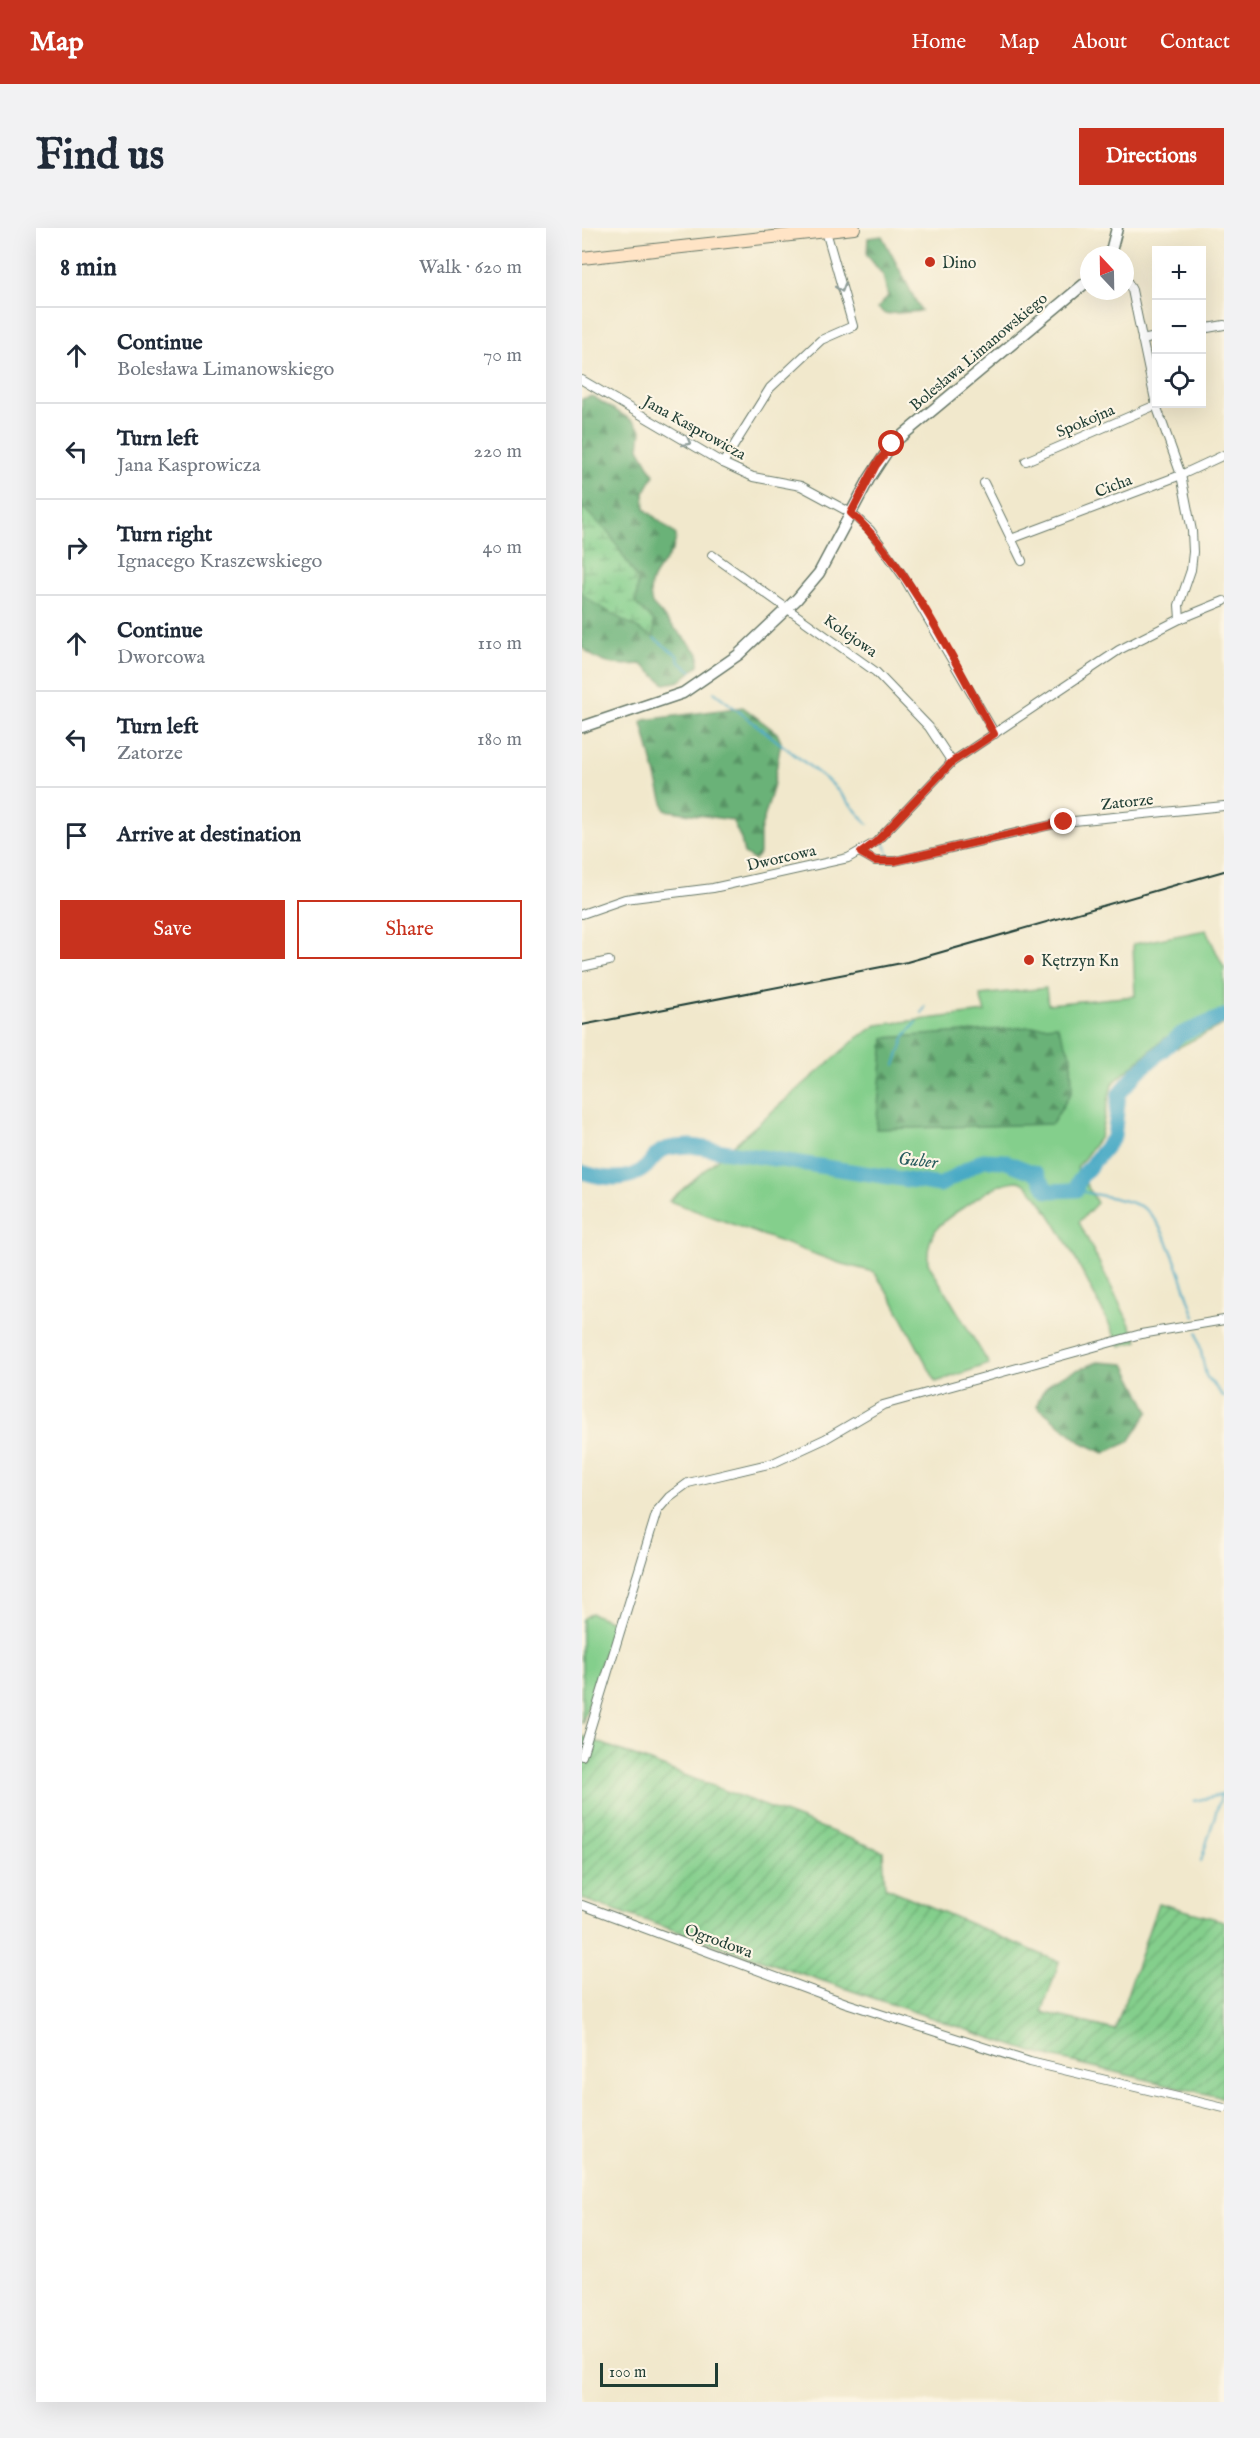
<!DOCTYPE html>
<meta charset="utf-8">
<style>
:root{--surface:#fff;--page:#f2f2f3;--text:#1f2937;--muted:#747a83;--line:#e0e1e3;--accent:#c8321e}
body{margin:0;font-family:"IM FELL English",serif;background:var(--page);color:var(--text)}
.controls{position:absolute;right:18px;top:18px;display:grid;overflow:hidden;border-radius:0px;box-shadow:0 6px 24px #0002}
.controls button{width:54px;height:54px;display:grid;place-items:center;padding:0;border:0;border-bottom:2px solid var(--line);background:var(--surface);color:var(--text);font:30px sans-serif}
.compass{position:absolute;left:498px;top:18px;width:54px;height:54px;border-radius:50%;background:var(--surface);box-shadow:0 6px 24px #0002;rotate:338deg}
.scale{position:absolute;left:18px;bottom:15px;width:118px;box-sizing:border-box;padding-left:6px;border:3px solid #1f3d34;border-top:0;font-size:16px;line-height:21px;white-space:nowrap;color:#1f3d34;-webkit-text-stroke:4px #fcf5e5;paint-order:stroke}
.stop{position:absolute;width:18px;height:18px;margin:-14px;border:4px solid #c8321e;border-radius:50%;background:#fff}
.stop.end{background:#c8321e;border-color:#fff;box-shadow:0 2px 6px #0008}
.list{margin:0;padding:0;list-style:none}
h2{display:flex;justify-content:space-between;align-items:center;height:78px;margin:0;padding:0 24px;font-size:26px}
h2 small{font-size:20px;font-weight:400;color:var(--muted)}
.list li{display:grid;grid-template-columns:39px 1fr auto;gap:18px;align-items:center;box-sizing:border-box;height:96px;padding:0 24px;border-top:2px solid var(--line)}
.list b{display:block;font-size:22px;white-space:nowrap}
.list p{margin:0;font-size:20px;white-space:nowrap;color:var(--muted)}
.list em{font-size:20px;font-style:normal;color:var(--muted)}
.actions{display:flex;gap:12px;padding:18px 24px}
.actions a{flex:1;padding:14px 0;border:2px solid var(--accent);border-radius:0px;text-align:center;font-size:21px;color:var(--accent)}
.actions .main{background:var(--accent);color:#fff}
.icon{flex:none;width:33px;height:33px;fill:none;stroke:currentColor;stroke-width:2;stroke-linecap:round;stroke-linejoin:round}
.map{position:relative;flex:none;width:642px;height:2174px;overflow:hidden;border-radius:0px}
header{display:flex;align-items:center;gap:36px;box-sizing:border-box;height:84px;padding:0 30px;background:var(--accent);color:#fff}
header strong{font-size:28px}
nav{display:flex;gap:33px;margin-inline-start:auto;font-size:21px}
.intro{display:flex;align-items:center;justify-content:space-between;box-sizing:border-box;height:144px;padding:0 36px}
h1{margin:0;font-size:42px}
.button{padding:15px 27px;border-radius:0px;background:var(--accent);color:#fff;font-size:21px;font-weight:700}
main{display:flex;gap:36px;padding:0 36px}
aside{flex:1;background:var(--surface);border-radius:0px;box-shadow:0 6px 24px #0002}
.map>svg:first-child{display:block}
</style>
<header>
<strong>Map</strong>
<nav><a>Home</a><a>Map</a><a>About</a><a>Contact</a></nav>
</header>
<div class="intro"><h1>Find us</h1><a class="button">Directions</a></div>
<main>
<aside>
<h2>8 min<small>Walk · 620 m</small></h2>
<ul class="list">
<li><svg class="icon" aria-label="ahead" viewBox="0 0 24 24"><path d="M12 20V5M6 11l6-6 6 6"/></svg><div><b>Continue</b><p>Bolesława Limanowskiego</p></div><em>70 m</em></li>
<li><svg class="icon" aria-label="left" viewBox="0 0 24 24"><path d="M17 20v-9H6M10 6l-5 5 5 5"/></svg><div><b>Turn left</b><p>Jana Kasprowicza</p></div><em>220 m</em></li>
<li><svg class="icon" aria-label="right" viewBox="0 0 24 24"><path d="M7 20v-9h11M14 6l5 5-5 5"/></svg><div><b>Turn right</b><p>Ignacego Kraszewskiego</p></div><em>40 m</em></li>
<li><svg class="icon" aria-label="ahead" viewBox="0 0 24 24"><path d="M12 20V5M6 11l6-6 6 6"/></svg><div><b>Continue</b><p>Dworcowa</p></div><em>110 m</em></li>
<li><svg class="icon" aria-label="left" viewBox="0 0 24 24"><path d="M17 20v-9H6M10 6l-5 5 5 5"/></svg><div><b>Turn left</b><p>Zatorze</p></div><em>180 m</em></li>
<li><svg class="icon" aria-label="arrive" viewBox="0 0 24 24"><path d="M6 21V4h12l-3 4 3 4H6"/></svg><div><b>Arrive at destination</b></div></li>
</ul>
<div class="actions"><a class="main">Save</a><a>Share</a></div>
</aside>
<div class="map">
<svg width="642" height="2174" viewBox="0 0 642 2174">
<defs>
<pattern id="forest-firs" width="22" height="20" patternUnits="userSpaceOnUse" patternTransform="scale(1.5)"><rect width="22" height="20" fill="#6bb278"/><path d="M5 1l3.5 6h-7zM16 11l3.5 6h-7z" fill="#579263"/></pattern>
<pattern id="wetland-marsh" width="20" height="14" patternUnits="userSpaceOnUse" patternTransform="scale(1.5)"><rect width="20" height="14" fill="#84cf8c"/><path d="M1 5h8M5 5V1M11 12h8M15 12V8" fill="none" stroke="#6ba973"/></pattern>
<pattern id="garden-furrows" width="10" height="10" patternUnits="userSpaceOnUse" patternTransform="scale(1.5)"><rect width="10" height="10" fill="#84cf8c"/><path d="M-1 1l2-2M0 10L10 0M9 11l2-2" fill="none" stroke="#6ba973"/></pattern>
</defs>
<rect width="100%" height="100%" fill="#fcf5e5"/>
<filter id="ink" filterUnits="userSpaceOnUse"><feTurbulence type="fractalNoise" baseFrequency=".0167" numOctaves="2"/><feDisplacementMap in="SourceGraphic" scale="12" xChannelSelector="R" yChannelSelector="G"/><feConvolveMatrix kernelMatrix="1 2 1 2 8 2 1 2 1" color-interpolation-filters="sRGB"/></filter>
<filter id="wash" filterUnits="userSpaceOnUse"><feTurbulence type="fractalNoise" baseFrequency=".008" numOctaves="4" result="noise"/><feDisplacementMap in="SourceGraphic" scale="24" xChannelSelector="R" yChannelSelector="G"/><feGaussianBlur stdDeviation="1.35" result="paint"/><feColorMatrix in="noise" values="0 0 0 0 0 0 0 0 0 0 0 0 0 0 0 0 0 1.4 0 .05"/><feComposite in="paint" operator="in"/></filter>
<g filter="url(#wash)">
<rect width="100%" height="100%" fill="#f1e8cc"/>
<g fill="#84cf8c" stroke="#528660" stroke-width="1.5">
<path d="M 624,702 L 642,740 L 642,796 L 595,820 L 584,809 L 530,856 L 518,909 L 495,940 L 515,975 L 497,994 L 556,1113 L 538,1118 C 524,1092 461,955 436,953 C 417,953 397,969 382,979 C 358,994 344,1005 346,1035 L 407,1136 L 354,1154 L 309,1069 L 292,1044 L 257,1035 L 87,973 L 275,810 L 295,797 L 403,784 L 398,767 L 464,760 L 466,776 L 553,768 L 551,716 Z"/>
<polygon points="9,1385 32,1395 0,1496 0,1391"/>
</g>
<g fill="url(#forest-firs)" stroke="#457856" stroke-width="1.5">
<polygon points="300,8 339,83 303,86 296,80 306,68 301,47 285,27 286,10"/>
<path d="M 10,168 L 51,193 L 59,202 L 57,220 L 72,247 L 62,265 L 63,281 L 94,307 C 93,336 60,342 70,376 L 117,426 L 117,437 L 98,453 L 83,456 L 59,436 C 33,438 19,438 0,419 L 0,171 Z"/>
<polygon points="161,479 195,505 199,514 191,560 178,604 178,625 172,632 162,626 159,611 150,592 83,582 60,495 63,492"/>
<polygon points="475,797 489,828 490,863 470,896 294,901 302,810"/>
<path d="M 516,1134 L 543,1136 L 567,1183 L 547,1214 L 522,1225 L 499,1214 L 455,1178 C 460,1149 492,1144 516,1134 Z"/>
</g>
<polygon fill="url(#wetland-marsh)" stroke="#528660" stroke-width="1.5" points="0,279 27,305 56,352 54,376 71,392 72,410 13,376 0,366"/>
<polygon fill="url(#garden-furrows)" stroke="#528660" stroke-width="1.5" points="0,1508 301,1623 303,1659 477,1734 460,1784 533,1802 576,1675 642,1693 642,1870 453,1825 0,1671"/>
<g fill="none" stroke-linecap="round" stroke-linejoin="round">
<g stroke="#45a8c5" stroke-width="2">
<polyline points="72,410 95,427 97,434 110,443"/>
<polyline points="132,464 249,555 286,596"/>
<polyline points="303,616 305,622"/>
<polyline points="306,625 307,628"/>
<polyline points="340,785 343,779"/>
<polyline points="313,837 323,808 335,794"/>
<path d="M 494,962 C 514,968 538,969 558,978 C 584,990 603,1062 613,1089"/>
<polyline points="615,1104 624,1148 642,1169"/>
<polyline points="612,1573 642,1566"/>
<polyline points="619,1633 639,1568"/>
</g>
<path stroke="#45a8c5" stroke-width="15" d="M 0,944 C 21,951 46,955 64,939 C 70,933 73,926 81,922 C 89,918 100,919 109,918 L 358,957 L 401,932 L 422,933 L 455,946 L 466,963 L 494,962 L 497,952 L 532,909 L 537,866 L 555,845 L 599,806 L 642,788"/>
</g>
</g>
<g filter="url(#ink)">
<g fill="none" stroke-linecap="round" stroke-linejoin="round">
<g stroke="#687969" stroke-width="10">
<g id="minor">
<polyline points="543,49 550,62 574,177 599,247 610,303 611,324 609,342 597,377 598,391"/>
<polyline points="620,101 642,97"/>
<polyline points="560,112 574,109"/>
<polyline points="0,152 141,235 171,249 219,258 269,285 288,302 321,348 413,506"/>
<polyline points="444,233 574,177"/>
<polyline points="141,235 188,160 239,112 271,98 244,3"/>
<polyline points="402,255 440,333"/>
<polyline points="429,311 599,247 642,227"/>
<polyline points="130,327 294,444 347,499 370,534"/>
<polyline points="279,625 293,633 313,633 482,594 642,578"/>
<polyline points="0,686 43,671 131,660 266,630 294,614 370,534 537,422 598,391 642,373"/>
<polyline points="0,739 27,733"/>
<polyline points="0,1528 75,1283 87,1269 106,1255 191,1235 243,1211 301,1177 559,1106 642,1092"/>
<polyline points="0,1677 264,1775 448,1834 642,1880"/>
</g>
</g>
<g stroke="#687969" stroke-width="13">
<g id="tertiary">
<polyline points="528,27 535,0"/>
<polyline points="0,499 101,465 156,427 215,371 237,345 287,251 310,216 507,52"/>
</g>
</g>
<g stroke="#687969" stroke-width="14">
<polyline id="secondary" points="0,30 272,0"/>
</g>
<use href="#minor" stroke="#fff" stroke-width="8"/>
<use href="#tertiary" stroke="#fff" stroke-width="10"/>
<use href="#secondary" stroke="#ffe4c6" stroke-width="12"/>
<polyline stroke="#1f3d34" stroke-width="2" points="0,797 325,734 642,643"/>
</g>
<defs><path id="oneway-chevron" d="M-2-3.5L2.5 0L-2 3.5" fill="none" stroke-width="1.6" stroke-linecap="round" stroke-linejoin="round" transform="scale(1.5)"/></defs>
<g stroke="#8f9e9a">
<use href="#oneway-chevron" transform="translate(259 60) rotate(73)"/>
<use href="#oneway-chevron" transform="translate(105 214) rotate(30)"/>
</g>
</g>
<g fill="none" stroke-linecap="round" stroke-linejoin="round" filter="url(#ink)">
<path stroke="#c8321e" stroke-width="8" d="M 310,216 L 294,237 L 269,285 C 327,338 374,436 412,506 L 370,534 L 294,614 L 279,625 L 293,633 L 313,633 L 482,594"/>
</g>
<g fill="#c8321e" stroke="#fcf5e5" stroke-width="2">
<circle cx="348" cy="34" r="6"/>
<circle cx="447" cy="732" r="6"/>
</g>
<g text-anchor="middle" stroke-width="4.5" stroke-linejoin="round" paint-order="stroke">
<g font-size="16" fill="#1f3d34" stroke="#fcf5e5" text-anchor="start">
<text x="360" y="40">Dino</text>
<text x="459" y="738">Kętrzyn Kn</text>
</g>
<g font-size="16" fill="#1f3d34" stroke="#fcf5e5">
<text transform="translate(396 123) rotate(-40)" y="6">Bolesława Limanowskiego</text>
<text transform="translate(503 192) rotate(-23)" y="6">Spokojna</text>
<text transform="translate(113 199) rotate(29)" y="6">Jana Kasprowicza</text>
<text transform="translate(531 257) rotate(-21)" y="6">Cicha</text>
<text transform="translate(269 407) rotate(35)" y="6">Kolejowa</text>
<text transform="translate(545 573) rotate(-6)" y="6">Zatorze</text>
<text transform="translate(199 629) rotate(-13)" y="6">Dworcowa</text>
<text transform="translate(137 1712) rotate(20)" y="6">Ogrodowa</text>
</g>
<g font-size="18" font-style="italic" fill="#2a5d60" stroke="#fcf5e5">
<text transform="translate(336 932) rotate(6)" y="6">Guber</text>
</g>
</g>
</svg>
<div class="controls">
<button>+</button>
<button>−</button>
<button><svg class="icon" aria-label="locate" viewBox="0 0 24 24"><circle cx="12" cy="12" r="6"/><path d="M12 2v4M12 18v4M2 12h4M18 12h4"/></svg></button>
</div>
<svg class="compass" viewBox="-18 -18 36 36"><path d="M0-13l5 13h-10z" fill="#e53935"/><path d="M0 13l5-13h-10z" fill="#747a83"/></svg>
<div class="scale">100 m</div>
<div class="stop" style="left:310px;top:216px"></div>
<div class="stop end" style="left:482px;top:594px"></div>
</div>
</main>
